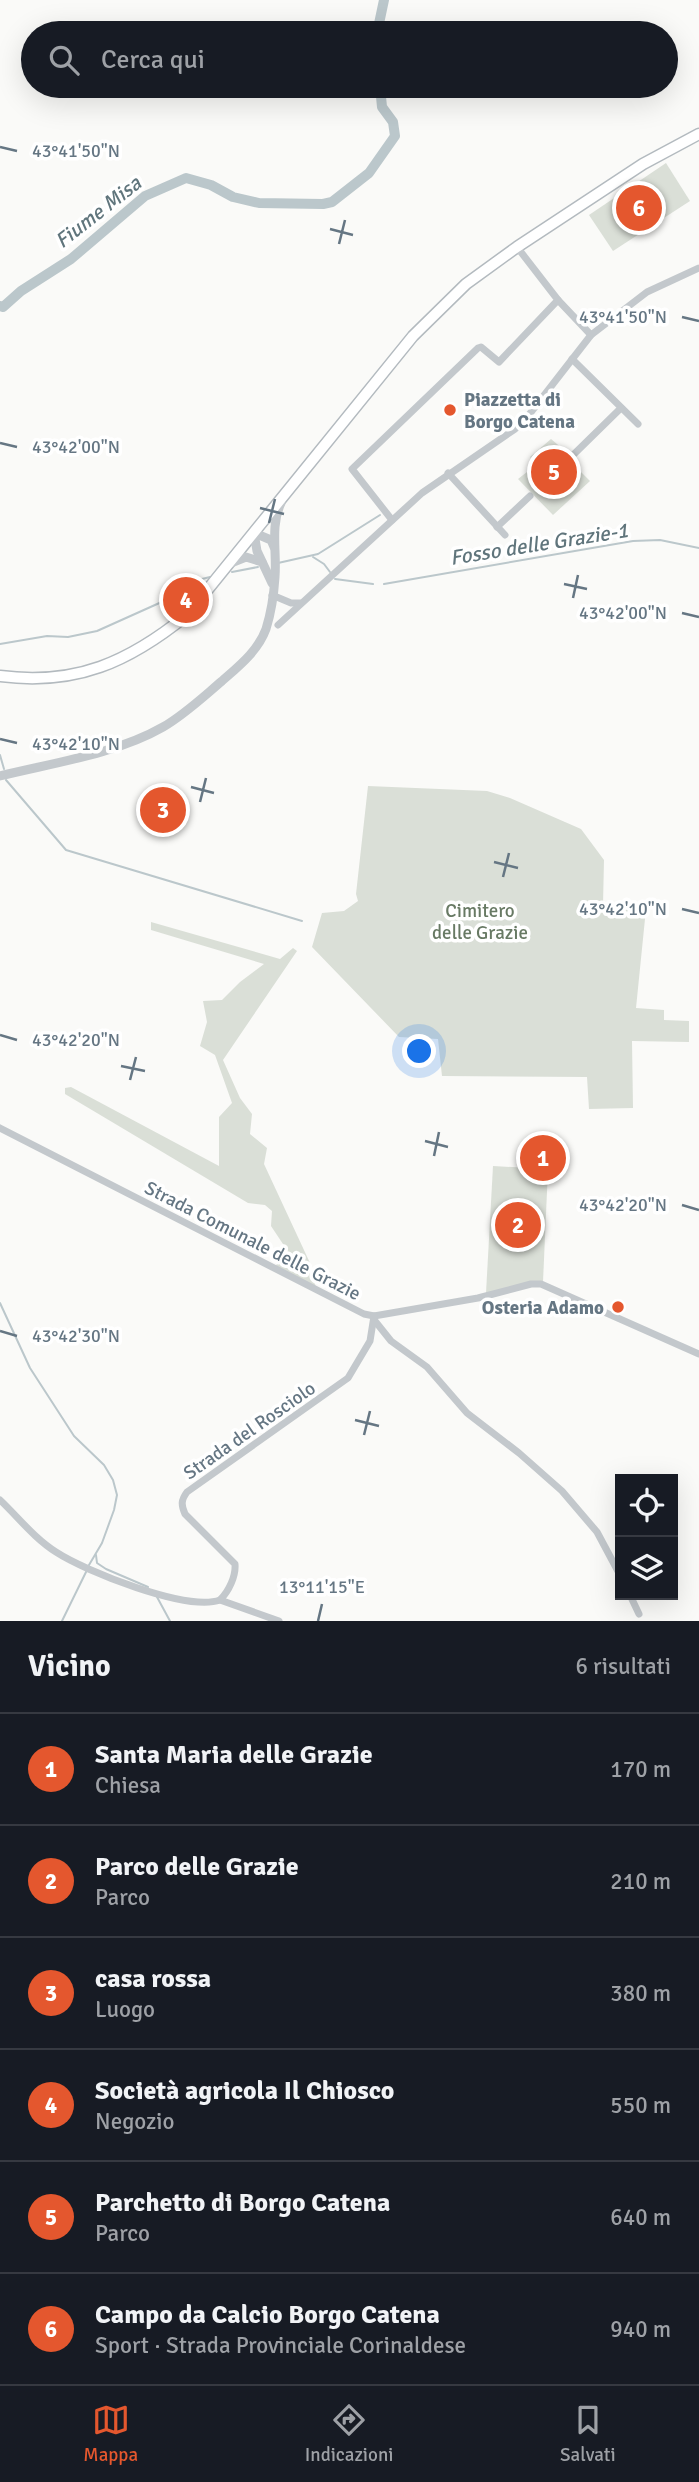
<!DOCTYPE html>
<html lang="it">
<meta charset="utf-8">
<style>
:root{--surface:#171b24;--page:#20242c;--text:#f1f3f6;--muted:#9ea1a6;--line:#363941;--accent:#e4572e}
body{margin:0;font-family:Signika,sans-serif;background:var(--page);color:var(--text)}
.controls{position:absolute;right:21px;bottom:21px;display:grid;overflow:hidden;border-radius:0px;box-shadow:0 7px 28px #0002}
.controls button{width:63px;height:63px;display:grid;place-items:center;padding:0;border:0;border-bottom:2px solid var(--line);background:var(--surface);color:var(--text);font:35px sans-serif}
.you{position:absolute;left:420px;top:1052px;width:24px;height:24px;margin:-18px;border:5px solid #fff;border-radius:50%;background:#1a73e8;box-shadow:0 0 0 10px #1a73e833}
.badge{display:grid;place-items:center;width:46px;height:46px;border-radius:50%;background:var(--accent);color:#fff;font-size:23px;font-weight:700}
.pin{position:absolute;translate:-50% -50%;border:4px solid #fff;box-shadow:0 2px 7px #0006}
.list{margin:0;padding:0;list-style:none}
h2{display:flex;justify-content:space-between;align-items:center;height:91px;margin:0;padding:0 28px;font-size:30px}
h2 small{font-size:23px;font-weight:400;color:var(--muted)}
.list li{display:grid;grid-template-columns:46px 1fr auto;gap:21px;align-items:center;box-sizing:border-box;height:112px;padding:0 28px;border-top:2px solid var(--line)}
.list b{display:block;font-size:26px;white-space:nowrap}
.list p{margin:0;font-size:23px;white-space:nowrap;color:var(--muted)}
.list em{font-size:23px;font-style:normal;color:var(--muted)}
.icon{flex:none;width:38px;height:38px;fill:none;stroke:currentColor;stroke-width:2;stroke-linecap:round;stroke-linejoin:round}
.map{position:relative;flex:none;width:699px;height:1621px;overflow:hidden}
.search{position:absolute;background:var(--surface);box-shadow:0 7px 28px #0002;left:21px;right:21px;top:21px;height:77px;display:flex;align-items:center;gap:18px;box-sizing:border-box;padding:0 24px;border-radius:38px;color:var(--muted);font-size:26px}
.sheet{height:763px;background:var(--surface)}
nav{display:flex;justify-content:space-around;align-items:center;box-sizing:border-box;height:98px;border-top:2px solid var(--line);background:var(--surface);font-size:19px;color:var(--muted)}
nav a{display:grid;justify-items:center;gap:4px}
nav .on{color:var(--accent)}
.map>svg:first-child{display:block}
</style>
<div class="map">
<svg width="699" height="1621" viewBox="0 0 699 1621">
<rect width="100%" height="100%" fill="#fafaf8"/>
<g fill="#dadfd7">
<polygon points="666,163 690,201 613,251 589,215"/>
<polygon points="551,439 570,455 568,459 590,481 553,515 518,479 536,465 530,457"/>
<polygon points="368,786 487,791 510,798 581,829 604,860 603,905 646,909 636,1008 664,1010 664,1020 689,1021 689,1042 632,1041 633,1108 589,1109 587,1077 442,1076 438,1039 399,1037 312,947 322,913 344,911 358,901 356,894"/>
<polygon points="151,922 280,959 293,948 297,951 223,1060 240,1098 252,1114 250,1134 267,1148 264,1164 310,1263 316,1288 275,1268 285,1247 271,1226 272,1211 265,1205 248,1203 65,1094 65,1088 71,1087 219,1166 219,1117 232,1103 215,1055 200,1046 207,1022 203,1001 222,1000 240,982 264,964 151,930"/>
<polygon points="493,1166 548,1169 543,1282 486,1293"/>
</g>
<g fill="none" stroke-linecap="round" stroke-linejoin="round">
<g stroke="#bbc7cb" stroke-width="2">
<polyline points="313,557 324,564 330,572"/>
<polyline points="278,563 318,554 380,515"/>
<polyline points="232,572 258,567"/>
<polyline points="335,579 373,584"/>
<polyline points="384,584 633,541 660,540 699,548"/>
<polyline points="0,644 47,636 68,637 97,631 175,596 198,580 210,577"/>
<polyline points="0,755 4,769"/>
<polyline points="6,780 66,850 302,921"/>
<polyline points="0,1303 30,1368 74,1436 104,1465 113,1480 117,1495 114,1510 102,1543 89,1565"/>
<polyline points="96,1555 97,1563 106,1569 148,1587"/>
<polyline points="157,1597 170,1621"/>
<polyline points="62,1621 87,1570"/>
</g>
<g stroke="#bbc7cb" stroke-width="10">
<polyline points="377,33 384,0"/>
<polyline points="0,306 3,307 21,291 71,259 145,196 186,178 211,185 233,197 259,203 323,204 332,202 369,173 395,136 393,122 382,107 380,86"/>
</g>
<g stroke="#b3babf" stroke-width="13">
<path id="secondary" d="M 0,676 C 76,686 129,662 187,615 L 413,336 L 466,284 L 517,247 L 643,164 L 699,134"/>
</g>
<g stroke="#c3c8cc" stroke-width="7">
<polyline points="558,300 591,335"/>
<polyline points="572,359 638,424"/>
<polyline points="570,458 621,408"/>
<polyline points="448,473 505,535"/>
<polyline points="392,520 352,469 478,348 481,347 499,362 558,300 517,247"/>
<polyline points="497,527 530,496"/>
<polyline points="272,595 291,603 300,603"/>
<polyline points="278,625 422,493 515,429 528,416 591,335 647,292 699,268"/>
<polyline points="0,1128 364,1314 374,1316 478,1298 531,1284 541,1284 699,1354"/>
<polyline points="375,1321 391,1341 427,1367 467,1413 519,1453 562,1491 597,1532 620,1575"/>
<path d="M 0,1500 C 18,1517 34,1538 56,1552 C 85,1571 187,1612 220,1600 C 229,1591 236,1576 235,1564 L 185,1514 C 181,1505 181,1500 187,1492 L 348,1378 L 370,1341 L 374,1316"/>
<polyline points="630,1595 639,1614"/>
<polyline points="220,1600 279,1621"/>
</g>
<g stroke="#c3c8cc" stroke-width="9">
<polyline points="231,563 246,557 262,562"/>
<polyline points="272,583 257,551 254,533 271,540 274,547"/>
<path d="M 0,776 C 52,763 116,754 163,727 C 184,715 203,697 222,681 C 239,666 258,651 266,629 C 271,613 274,593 275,577 C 277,552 270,526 281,503"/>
</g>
<use href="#secondary" stroke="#fff" stroke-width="10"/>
</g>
<path fill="none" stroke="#657683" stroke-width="2.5" d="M 0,147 L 17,151M 330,229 L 353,235M 339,244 L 345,220M 682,317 L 699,321M 0,443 L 17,447M 260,508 L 284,514M 269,523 L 275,499M 564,584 L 587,589M 573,598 L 578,575M 682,613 L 699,617M 0,739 L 17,743M 191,787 L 214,793M 200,802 L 206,778M 494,862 L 518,868M 503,877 L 509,853M 682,909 L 699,913M 0,1035 L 17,1040M 121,1066 L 145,1071M 130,1080 L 136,1057M 425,1141 L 448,1147M 434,1156 L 439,1132M 682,1205 L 699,1210M 0,1331 L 17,1336M 355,1420 L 379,1426M 364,1435 L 370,1411M 318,1621 L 322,1604"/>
<g fill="#e4572e" stroke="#fff" stroke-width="2.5">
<circle cx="450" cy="410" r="7"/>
<circle cx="618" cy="1307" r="7"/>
</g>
<g text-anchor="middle" stroke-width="7" stroke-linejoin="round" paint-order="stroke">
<g font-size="19" font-weight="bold" fill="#657683" stroke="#fff" text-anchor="start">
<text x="464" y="406">Piazzetta di<tspan x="464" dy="22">Borgo Catena</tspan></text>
<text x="604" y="1314" text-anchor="end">Osteria Adamo</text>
</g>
<g font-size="19" fill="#687a64" stroke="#fff">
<text x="480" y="917">Cimitero<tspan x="480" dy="22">delle Grazie</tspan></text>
</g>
<g font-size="19" fill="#657683" stroke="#fff">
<text transform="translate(253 1240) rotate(27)" y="7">Strada Comunale delle Grazie</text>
<text transform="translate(249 1430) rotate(-35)" y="7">Strada del Rosciolo</text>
</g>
<g font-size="21" font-style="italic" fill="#60757c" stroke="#fff">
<text transform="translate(98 212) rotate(-38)" y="7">Fiume Misa</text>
<text transform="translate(539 544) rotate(-9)" y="7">Fosso delle Grazie-1</text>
</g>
</g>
<g font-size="18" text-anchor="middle" fill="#657683" stroke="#fff" stroke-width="7" stroke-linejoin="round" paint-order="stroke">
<text x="76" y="157">43°41'50"N</text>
<text x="623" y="323">43°41'50"N</text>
<text x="76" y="453">43°42'00"N</text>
<text x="623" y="619">43°42'00"N</text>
<text x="76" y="750">43°42'10"N</text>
<text x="623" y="915">43°42'10"N</text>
<text x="76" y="1046">43°42'20"N</text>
<text x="623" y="1211">43°42'20"N</text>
<text x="76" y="1342">43°42'30"N</text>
<text x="322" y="1593">13°11'15"E</text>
</g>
</svg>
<div class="controls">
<button><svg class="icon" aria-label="locate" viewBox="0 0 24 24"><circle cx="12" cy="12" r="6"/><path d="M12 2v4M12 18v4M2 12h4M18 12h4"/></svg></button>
<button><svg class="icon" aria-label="layers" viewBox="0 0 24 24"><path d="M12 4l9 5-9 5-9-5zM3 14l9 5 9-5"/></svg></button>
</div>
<div class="you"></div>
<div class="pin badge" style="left:543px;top:1158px">1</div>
<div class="pin badge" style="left:518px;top:1225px">2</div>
<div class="pin badge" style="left:163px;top:810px">3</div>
<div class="pin badge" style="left:186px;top:600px">4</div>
<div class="pin badge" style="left:554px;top:472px">5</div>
<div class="pin badge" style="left:639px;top:208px">6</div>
<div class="search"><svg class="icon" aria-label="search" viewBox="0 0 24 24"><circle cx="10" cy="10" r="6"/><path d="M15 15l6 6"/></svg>Cerca qui</div>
</div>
<section class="sheet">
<h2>Vicino<small>6 risultati</small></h2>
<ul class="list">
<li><span class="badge">1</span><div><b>Santa Maria delle Grazie</b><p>Chiesa</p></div><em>170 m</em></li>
<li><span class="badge">2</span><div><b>Parco delle Grazie</b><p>Parco</p></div><em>210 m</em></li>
<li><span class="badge">3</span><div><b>casa rossa</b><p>Luogo</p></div><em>380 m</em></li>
<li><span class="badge">4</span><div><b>Società agricola Il Chiosco</b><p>Negozio</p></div><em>550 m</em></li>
<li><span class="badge">5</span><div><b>Parchetto di Borgo Catena</b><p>Parco</p></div><em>640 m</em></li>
<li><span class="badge">6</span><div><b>Campo da Calcio Borgo Catena</b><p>Sport · Strada Provinciale Corinaldese</p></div><em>940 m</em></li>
</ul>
</section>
<nav>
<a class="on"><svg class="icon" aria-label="map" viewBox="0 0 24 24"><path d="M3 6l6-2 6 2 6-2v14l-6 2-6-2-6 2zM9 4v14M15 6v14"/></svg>Mappa</a>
<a><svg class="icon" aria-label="directions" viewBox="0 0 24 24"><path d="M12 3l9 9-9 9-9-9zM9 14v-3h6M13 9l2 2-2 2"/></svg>Indicazioni</a>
<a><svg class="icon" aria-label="saved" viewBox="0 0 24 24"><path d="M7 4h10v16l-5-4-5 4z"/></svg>Salvati</a>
</nav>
